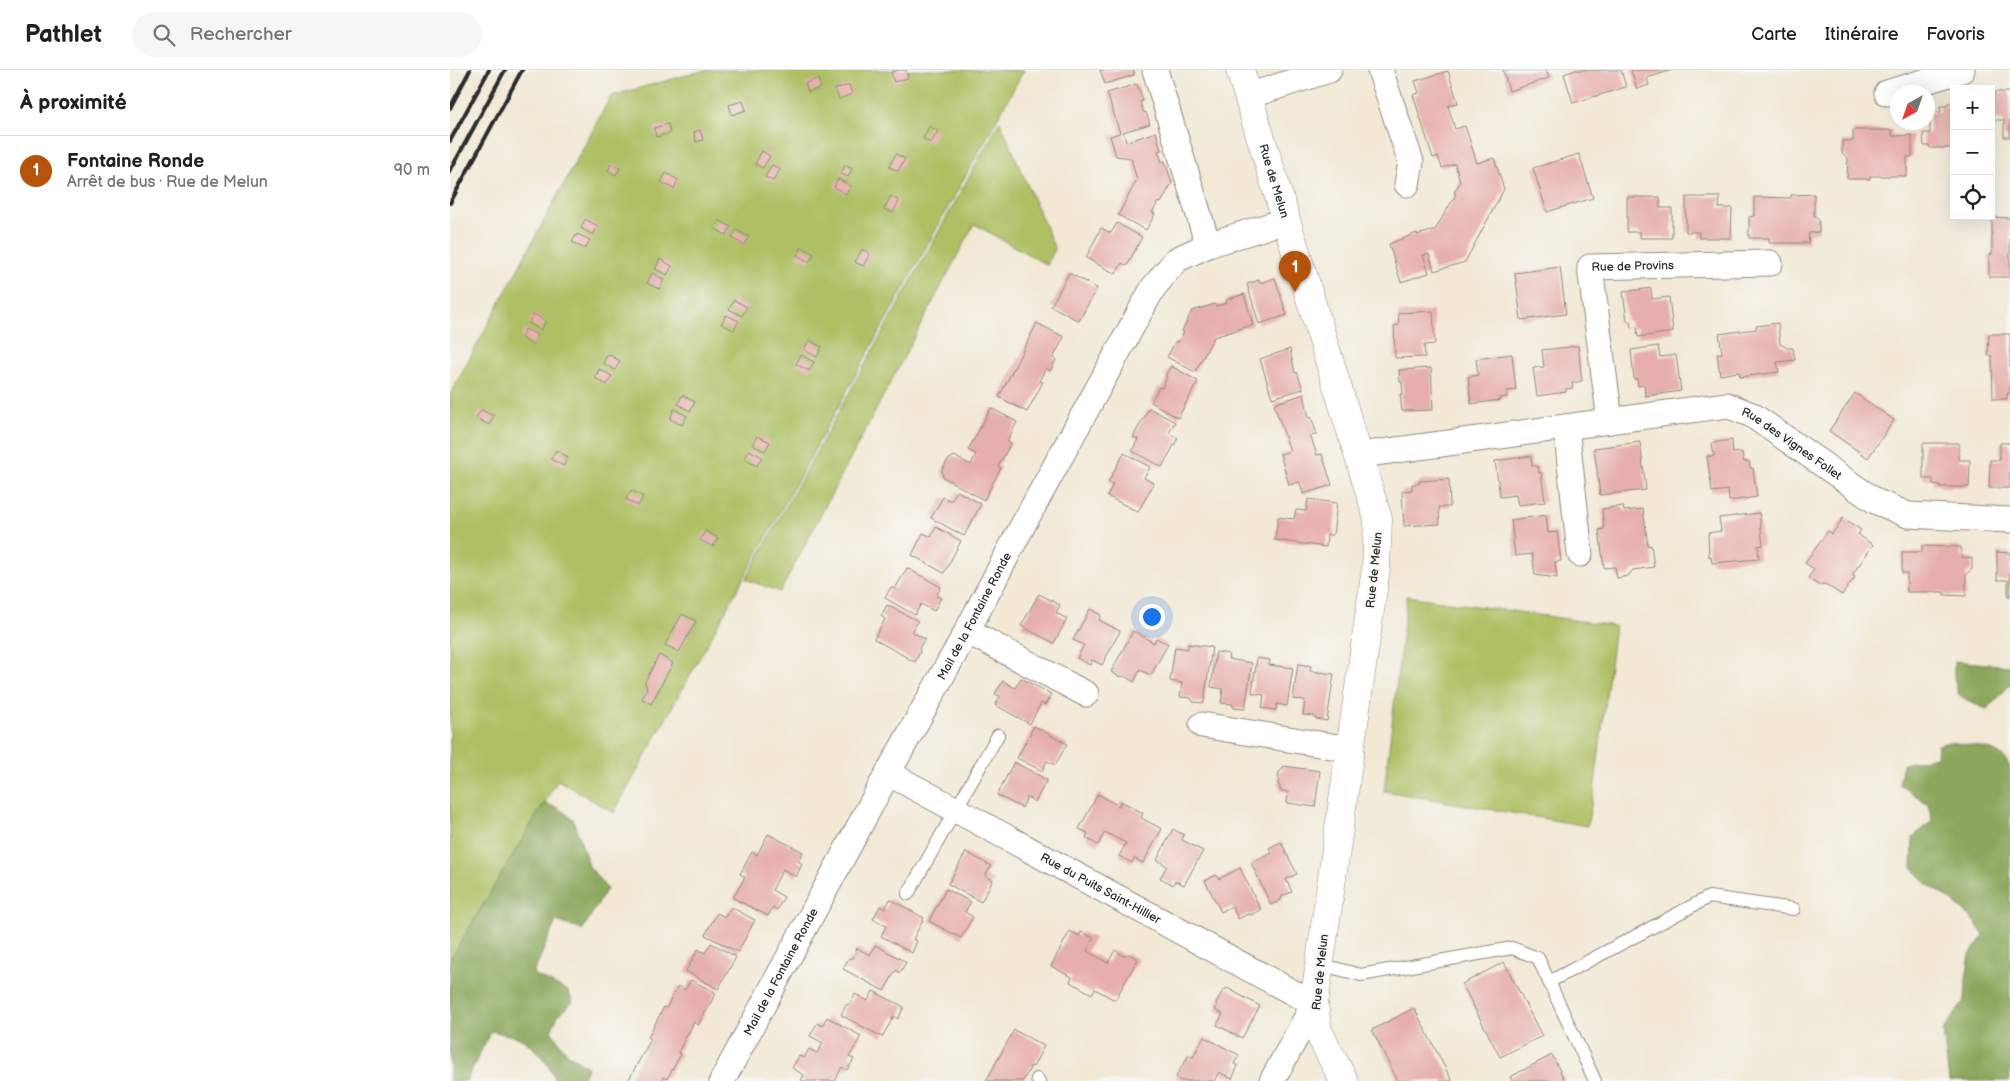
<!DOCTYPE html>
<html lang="fr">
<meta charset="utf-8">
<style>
:root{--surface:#fff;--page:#f6f6f6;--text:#202124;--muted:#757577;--line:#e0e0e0;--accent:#b45309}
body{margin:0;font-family:"Balsamiq Sans",sans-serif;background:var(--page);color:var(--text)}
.controls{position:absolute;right:15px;top:15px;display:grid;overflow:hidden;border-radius:0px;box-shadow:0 5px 20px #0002}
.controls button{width:45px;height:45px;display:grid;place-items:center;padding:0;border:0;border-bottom:1px solid var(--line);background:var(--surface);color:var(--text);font:25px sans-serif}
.compass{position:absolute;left:1440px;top:15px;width:45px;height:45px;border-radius:50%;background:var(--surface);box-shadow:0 5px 20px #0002;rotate:220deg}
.you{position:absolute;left:701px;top:546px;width:18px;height:18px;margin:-12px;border:4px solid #fff;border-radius:50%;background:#1a73e8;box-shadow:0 0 0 8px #1a73e833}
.badge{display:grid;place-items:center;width:32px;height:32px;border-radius:50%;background:var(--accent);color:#fff;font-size:16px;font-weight:700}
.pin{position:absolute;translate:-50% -41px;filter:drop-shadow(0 1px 2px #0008)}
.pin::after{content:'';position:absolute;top:26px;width:18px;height:15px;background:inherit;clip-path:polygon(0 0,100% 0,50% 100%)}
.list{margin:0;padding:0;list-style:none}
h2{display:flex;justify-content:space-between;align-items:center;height:65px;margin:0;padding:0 20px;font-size:21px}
h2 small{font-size:16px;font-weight:400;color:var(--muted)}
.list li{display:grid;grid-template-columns:32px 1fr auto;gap:15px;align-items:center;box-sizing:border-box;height:70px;padding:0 20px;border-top:1px solid var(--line)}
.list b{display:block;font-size:19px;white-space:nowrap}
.list p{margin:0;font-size:16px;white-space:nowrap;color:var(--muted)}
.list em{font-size:16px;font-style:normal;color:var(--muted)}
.icon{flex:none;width:28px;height:28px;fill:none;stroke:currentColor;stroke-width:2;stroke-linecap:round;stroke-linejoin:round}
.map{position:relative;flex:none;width:1560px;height:1011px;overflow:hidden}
header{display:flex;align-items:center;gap:30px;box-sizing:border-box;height:70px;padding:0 25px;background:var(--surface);border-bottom:1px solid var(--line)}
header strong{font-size:24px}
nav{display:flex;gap:28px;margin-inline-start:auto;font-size:18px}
.search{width:350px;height:45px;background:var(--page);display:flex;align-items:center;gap:12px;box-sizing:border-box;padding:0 18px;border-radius:28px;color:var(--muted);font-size:19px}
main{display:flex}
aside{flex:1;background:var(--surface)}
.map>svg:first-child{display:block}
</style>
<header>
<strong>Pathlet</strong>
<div class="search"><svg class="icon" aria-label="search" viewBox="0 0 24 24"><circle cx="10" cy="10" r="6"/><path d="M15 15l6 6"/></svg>Rechercher</div>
<nav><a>Carte</a><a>Itinéraire</a><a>Favoris</a></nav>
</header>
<main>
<aside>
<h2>À proximité<small></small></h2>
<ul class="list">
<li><span class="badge">1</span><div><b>Fontaine Ronde</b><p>Arrêt de bus · Rue de Melun</p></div><em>90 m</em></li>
</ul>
</aside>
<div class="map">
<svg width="1560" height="1011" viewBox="0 0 1560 1011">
<rect width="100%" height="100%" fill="#f6f6f2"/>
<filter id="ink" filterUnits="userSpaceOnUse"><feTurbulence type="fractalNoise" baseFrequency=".02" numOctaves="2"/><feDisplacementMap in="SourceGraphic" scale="10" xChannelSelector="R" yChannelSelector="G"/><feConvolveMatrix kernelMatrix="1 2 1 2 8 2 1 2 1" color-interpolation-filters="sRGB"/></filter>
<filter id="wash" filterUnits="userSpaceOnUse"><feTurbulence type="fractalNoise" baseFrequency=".0096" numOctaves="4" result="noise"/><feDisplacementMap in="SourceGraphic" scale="20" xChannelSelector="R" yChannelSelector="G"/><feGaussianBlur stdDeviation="1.12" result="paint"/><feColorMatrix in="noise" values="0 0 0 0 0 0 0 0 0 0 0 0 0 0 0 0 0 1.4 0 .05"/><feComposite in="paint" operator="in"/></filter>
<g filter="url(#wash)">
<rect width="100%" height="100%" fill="#f2e8d4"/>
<g fill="#aec064" stroke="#6c7648">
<polygon points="255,0 574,0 164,743 108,710 0,890 0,325 161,26"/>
<polygon points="550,51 605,179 597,195 524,154 330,522 296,509"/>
<polygon points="957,526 1165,556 1144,722 1137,756 934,721"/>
</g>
<g fill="#8aa65a" stroke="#5a6842">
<polygon points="1504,591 1560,596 1560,615 1537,639 1521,633 1508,624 1504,607"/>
<path d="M 1500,672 C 1520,676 1553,675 1560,698 L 1560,1011 L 1499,1011 L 1493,961 L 1515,929 L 1516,909 L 1520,884 L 1534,865 L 1520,846 L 1496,826 L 1478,815 L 1462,797 L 1463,767 L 1482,751 L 1478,734 L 1449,714 L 1453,694 L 1487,687 L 1488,675 Z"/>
<path d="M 94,733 L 108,738 L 123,749 L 139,796 L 157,819 L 132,860 L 106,851 L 83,904 L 118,921 L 123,932 L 108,946 L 101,961 L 118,984 L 138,997 L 131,1011 L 104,1011 C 104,998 81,973 69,968 C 60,965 50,963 41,961 L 16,1011 L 0,1011 L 0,890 Z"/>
</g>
<g id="blocks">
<g fill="#e7afab">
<polygon points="449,0 456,0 458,8 444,12 441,2"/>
<polygon points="650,0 683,0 684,5 655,14"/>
<polygon points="1053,0 1096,0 1099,8 1059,21"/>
<polygon points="1126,0 1171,0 1176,17 1123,33 1114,4"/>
<polygon points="1181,0 1222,0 1197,8 1199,15 1187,19"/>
<polygon points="998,1 1008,33 998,36 1005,59 1015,56 1027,93 1044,88 1054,119 1015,192 984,201 979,184 973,185 979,203 951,212 939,174 967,163 967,165 985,160 1006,124 1004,123 1010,112 1005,94 992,98 988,86 983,88 963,25 969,23 965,11"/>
<polygon points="368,9 371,18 358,22 355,13"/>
<polygon points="687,14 693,31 690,32 694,43 696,42 700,54 673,62 676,72 706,62 711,80 708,81 712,92 715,91 722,113 711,133 708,132 702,143 705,144 696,160 668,145 687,110 681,88 666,86 660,66 670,63 657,23"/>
<polygon points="399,15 402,24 389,29 385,19"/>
<polygon points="1544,22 1560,22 1560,67 1554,67 1554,50 1541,50"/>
<polygon points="293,31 296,40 282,45 279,35"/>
<polygon points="1497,33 1504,33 1504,78 1480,78 1480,76 1474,76 1473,63 1480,63 1480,42 1491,42 1490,36 1497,36"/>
<polygon points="218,54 220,63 206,67 204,58"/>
<polygon points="479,56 488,61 481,73 473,69"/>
<polygon points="250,60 253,70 246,72 244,62"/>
<polygon points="1403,60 1442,60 1442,66 1462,65 1462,87 1457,87 1457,106 1420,106 1420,109 1397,109 1398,88 1392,83 1392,71 1403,71"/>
<polygon points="312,81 320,86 313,98 305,94"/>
<polygon points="446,84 455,89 448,101 439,97"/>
<polygon points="1129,84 1143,128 1097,142 1083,98"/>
<polygon points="161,94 170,98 166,105 158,101"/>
<polygon points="322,95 330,99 323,111 315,107"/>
<polygon points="395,95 402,99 398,107 391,104"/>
<polygon points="216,103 228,110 224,119 211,112"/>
<polygon points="388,109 401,116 396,124 384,117"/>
<polygon points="1364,124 1364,145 1369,151 1369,162 1359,163 1358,173 1319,173 1319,168 1299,168 1299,147 1304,146 1304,127 1341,128 1341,125"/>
<polygon points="441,126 449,131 443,143 434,139"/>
<polygon points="1177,127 1210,127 1210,138 1222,138 1222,168 1190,168 1190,162 1177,162"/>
<polygon points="1236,127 1270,127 1269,138 1282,138 1281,168 1249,168 1249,162 1236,162"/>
<polygon points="1542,147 1560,148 1560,207 1539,207 1539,185 1542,184"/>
<polygon points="135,149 148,156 143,165 131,158"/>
<polygon points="269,150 281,157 276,165 264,158"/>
<polygon points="667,153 692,167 677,196 672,193 666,204 636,188 651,158 661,163"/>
<polygon points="286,160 299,167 294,175 282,168"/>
<polygon points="127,164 140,170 135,179 122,172"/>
<polygon points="352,177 364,184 359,192 347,185"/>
<polygon points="412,179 420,184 413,196 405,192"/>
<polygon points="210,189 222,196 217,205 205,199"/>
<polygon points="1110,197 1116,244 1071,250 1065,203"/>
<polygon points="202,203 214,210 209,219 197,213"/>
<polygon points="619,203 647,218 629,251 601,236"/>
<polygon points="825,208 837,245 809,254 797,214 809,210 810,213"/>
<polygon points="1201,218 1202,229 1219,227 1223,262 1188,267 1187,257 1181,258 1180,251 1177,251 1173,222"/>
<polygon points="794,224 803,255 764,267 745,302 717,287 726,271 728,273 734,262 732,261 742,241 765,234 766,236 777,233 776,230"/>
<polygon points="284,230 297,237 292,246 279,239"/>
<polygon points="983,241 985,274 974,275 975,287 945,288 944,256 949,255 948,243"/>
<polygon points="83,244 96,251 91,260 79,253"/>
<polygon points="276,245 289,251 284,260 271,254"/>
<polygon points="587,253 614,267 603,288 606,290 600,301 596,298 589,311 593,312 577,342 549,327"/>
<polygon points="1328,253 1330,274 1337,278 1343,278 1345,290 1327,292 1329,302 1290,307 1289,302 1270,305 1267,284 1272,283 1269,264 1306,259 1306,256"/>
<polygon points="75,259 88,265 83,275 71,268"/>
<polygon points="1539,264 1560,264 1560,323 1557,324 1557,329 1543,329 1542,286 1538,286"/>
<polygon points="359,270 372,277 367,287 354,280"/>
<polygon points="1128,276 1132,311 1122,313 1123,318 1116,319 1116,322 1087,326 1083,298 1094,297 1092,280"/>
<polygon points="1208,276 1210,287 1226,285 1231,321 1195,326 1194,315 1188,316 1187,309 1184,309 1181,280"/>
<polygon points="840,279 845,303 847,302 853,319 822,328 810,289"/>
<polygon points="158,284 170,291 165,300 153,293"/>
<polygon points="1062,284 1066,320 1057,321 1057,327 1050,328 1051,330 1021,334 1018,307 1028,305 1026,289"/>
<polygon points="351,285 364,292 359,301 346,294"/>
<polygon points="721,296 748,311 728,348 701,332 709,317 712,318 717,307 715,306"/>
<polygon points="981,298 983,340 952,341 950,324 953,324 952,312 950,312 949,300"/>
<polygon points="149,299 162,306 157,315 145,308"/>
<polygon points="1405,323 1444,350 1418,388 1379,361"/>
<polygon points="854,324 859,348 861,347 867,364 860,366 862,370 867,385 872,384 882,415 853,424 850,412 839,415 830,384 840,381 824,334"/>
<polygon points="232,325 245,332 240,341 228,334"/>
<polygon points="541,338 567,352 557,371 561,373 548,396 551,398 534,430 493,407 492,400 498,390 504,386 521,395 526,384 518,380"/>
<polygon points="699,338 725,352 719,363 728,368 712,397 682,381 688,369 683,367"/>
<polygon points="224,339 237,346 232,355 220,349"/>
<polygon points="31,340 44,346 39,355 26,348"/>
<polygon points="307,366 320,372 315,381 302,375"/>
<polygon points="1282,370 1283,383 1292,382 1294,392 1299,391 1300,398 1303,398 1307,427 1279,431 1278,420 1262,422 1257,386 1264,386 1262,373"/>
<polygon points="1190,372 1196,420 1150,425 1144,378"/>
<polygon points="1473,373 1509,373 1509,390 1520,390 1519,417 1490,417 1490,415 1483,414 1483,409 1473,409"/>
<polygon points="1550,373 1560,373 1560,418 1539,418 1540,390 1550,390"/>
<polygon points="106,380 118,387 113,396 101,389"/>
<polygon points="299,380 312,387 307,396 294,389"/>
<polygon points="674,383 700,397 694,408 704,413 688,442 657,426 663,414 658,412"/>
<polygon points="1081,386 1082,396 1088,396 1089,403 1091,402 1095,432 1068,435 1066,425 1050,427 1045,391"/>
<polygon points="999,409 1000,437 989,437 990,454 954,456 952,421 962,420 962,414 969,414 969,411"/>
<polygon points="181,420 193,427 188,436 176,429"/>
<polygon points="507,421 531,434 514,466 481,448 493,427 501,431"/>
<polygon points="858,429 887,433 883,465 877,465 876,477 825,470 828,447 844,449 846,440 856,441"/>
<polygon points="1173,436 1174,441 1193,439 1198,476 1201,475 1204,497 1183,500 1178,506 1167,508 1165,497 1154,498 1149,460 1154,459 1152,439"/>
<polygon points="1309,443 1313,475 1308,476 1309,489 1262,493 1261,486 1259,487 1258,463 1271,461 1269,448"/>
<polygon points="1096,445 1098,463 1107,462 1111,491 1105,492 1107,508 1085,505 1082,484 1065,486 1061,450"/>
<polygon points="1393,448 1411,460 1408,464 1423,475 1402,505 1405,507 1392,525 1375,514 1368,515 1358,508 1364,499 1355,493 1378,461 1382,464"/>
<polygon points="486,457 511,471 494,503 462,485 473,463 481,467"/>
<polygon points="255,461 268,468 263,477 250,470"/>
<polygon points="1472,476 1511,477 1511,487 1522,488 1522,499 1516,504 1516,526 1494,525 1494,522 1457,522 1457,503 1452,503 1452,482 1472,482"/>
<polygon points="1547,482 1560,483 1560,527 1558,527 1558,510 1547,510"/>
<polygon points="457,498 491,517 486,526 491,528 484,541 471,534 465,545 435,528 441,517 445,519"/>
<polygon points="589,524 610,535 606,543 617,549 604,573 571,556"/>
<polygon points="437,535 468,551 462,562 475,569 469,578 470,582 465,592 424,569 435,549 431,546"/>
<polygon points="640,539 651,545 649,550 670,561 652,595 642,590 640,595 627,588 634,575 623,570"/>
<polygon points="232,544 246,551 229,582 215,575"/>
<polygon points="683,561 704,573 706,568 718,574 701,605 690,600 684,612 674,606 670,607 661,602"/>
<polygon points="738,574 762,577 754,633 743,632 741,628 730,627 732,613 720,611 725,577 738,579"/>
<polygon points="766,582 779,584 778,589 802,593 795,639 784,638 782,634 771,633 773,619 761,617"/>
<polygon points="209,585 223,593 201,634 192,629 197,619 195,612"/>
<polygon points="807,588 820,590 819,595 843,598 837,636 827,634 826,640 812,638 814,625 802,623"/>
<polygon points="848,594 861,596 860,601 884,604 877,651 866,649 864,646 853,645 855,630 843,629"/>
<polygon points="571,608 601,624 595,635 591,633 580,654 545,635 550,626 545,624 553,611 565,618"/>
<polygon points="584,656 617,674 605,695 597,691 592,701 567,688"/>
<polygon points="564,692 597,710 585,732 577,727 572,738 547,725"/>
<polygon points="833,696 870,701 865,737 837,733 838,722 830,721 830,717 828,714 829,702 833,699"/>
<polygon points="648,724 669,736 671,731 693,743 691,748 712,759 693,793 684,788 682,793 669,786 676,773 666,768 655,762 648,775 636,768 638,763 629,759"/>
<polygon points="723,759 734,765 732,770 753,781 734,815 725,811 723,815 710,808 717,796 707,790"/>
<polygon points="318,764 353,782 348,791 352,794 346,807 333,799 322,820 334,827 327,840 323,837 318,846 283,828 295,807 290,804 302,782 307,785"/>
<polygon points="831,772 847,804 836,809 842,822 832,826 831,830 821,835 801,793 822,783 819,778"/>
<polygon points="516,782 541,796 535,806 543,810 531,832 498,814"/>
<polygon points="790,798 811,840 801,845 798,844 788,849 782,836 771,842 755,811 766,805 769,809"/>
<polygon points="496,819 521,832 515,842 523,847 511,868 479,851"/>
<polygon points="440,829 474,848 463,869 467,871 462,883 431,866 436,856 423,849 430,836 435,839"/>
<polygon points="281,837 305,850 288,882 255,865 267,843 275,847"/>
<polygon points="620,861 629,866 631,862 644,868 637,881 658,893 665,880 674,886 678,884 688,889 665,930 645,919 642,924 620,912 622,907 601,896"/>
<polygon points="261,873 286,887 268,919 236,901 248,879 255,883"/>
<polygon points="425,875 456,892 450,903 446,900 434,921 393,899 398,889 403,888 407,878 420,885"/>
<polygon points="1054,892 1092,966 1050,987 1012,914"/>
<polygon points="241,910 266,923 248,955 244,952 228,982 231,984 217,1009 213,1007 211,1011 178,1011 201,969 198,967 214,937 216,938 228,916 235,920"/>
<polygon points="777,918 810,936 792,968 767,955 773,944 765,940 767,937 766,933 772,922"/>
<polygon points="423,921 454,937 448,949 444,946 432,967 391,945 396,935 400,934 405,924 418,931"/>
<polygon points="964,938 1002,1011 948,1011 922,960"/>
<polygon points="377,947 411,966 399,987 404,989 397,1000 392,997 385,1011 351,1011 354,1005 342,998 349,986 354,988 359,979 367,983 373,973 360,966 367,953 372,956"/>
<polygon points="564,960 594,976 583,997 581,996 573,1011 536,1011"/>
<polygon points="754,967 789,985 784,994 788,996 782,1009 769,1002 764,1011 730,1011 726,1007 732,996 739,985 743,987"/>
<polygon points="1102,985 1115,1011 1062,1011 1060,1007"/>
</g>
</g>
</g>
<g filter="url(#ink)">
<use href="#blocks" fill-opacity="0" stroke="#8e8a80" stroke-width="1"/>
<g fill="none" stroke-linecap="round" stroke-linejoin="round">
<g stroke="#8e8a80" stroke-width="14">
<g id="lane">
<polyline points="458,824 548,665"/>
<polyline points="869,894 911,905 1062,878 1088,888 1145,1011"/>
<polyline points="1099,912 1259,827 1344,839"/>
<polyline points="587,1009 589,1011"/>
</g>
</g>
<g stroke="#8e8a80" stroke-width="27">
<g id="street">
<polyline points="705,0 758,175"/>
<polyline points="930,0 961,92 957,114"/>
<polyline points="1437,23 1512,0"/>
<polyline points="798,26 879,0"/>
<path id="s1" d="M 1160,351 L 1140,197 L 1320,193"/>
<polyline points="1116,357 1130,484"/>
<path id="s2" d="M 910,385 L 1277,335 L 1302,345 L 1425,431 L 1458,445 L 1560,450"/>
<polyline points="517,561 636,624"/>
<polyline points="752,655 900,679"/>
<path id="s3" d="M 438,703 L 864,934 L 822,1011"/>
<path id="s4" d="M 272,1011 L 438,703 L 517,561 L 573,455 L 703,218 L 726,190 L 758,175 L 837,150"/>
</g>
</g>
<g stroke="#8e8a80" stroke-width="29">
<g id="secondary">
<path id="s5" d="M 790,0 L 928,449 L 926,498 L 864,934 L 868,961 L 894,1011"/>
</g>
</g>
<use href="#lane" stroke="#fff" stroke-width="12"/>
<use href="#street" stroke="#fff" stroke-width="25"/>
<use href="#secondary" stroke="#fff" stroke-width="28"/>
<g stroke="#2b2b2b" stroke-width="4">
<polyline points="0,38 20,0"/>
<polyline points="0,71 39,0"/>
<polyline points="0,101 55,0"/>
<polyline points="0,133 72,0"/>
</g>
</g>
</g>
<g text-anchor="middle" stroke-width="4" stroke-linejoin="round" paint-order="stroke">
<g font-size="12" fill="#2b2b2b" stroke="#f6f6f2">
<text dy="4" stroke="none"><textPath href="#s5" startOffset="116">Rue de Melun</textPath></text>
<text dy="4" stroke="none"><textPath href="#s1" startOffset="198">Rue de Provins</textPath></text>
<text dy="4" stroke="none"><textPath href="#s2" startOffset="446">Rue des Vignes Follet</textPath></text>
<text transform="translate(924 500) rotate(-84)" y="4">Rue de Melun</text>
<text dy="4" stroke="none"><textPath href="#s4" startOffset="529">Mail de la Fontaine Ronde</textPath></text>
<text dy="4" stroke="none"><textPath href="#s3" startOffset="242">Rue du Puits Saint-Hillier</textPath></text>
<text transform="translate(870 902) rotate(-84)" y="4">Rue de Melun</text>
<text dy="4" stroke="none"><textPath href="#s4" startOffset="124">Mail de la Fontaine Ronde</textPath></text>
</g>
</g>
</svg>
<div class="controls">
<button>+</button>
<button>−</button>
<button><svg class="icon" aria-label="locate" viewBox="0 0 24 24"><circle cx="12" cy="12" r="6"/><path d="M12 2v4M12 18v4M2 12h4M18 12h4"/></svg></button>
</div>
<svg class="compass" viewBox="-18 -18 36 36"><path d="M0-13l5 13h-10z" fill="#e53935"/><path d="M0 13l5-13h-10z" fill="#757577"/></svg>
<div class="you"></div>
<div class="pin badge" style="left:845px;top:222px">1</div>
</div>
</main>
